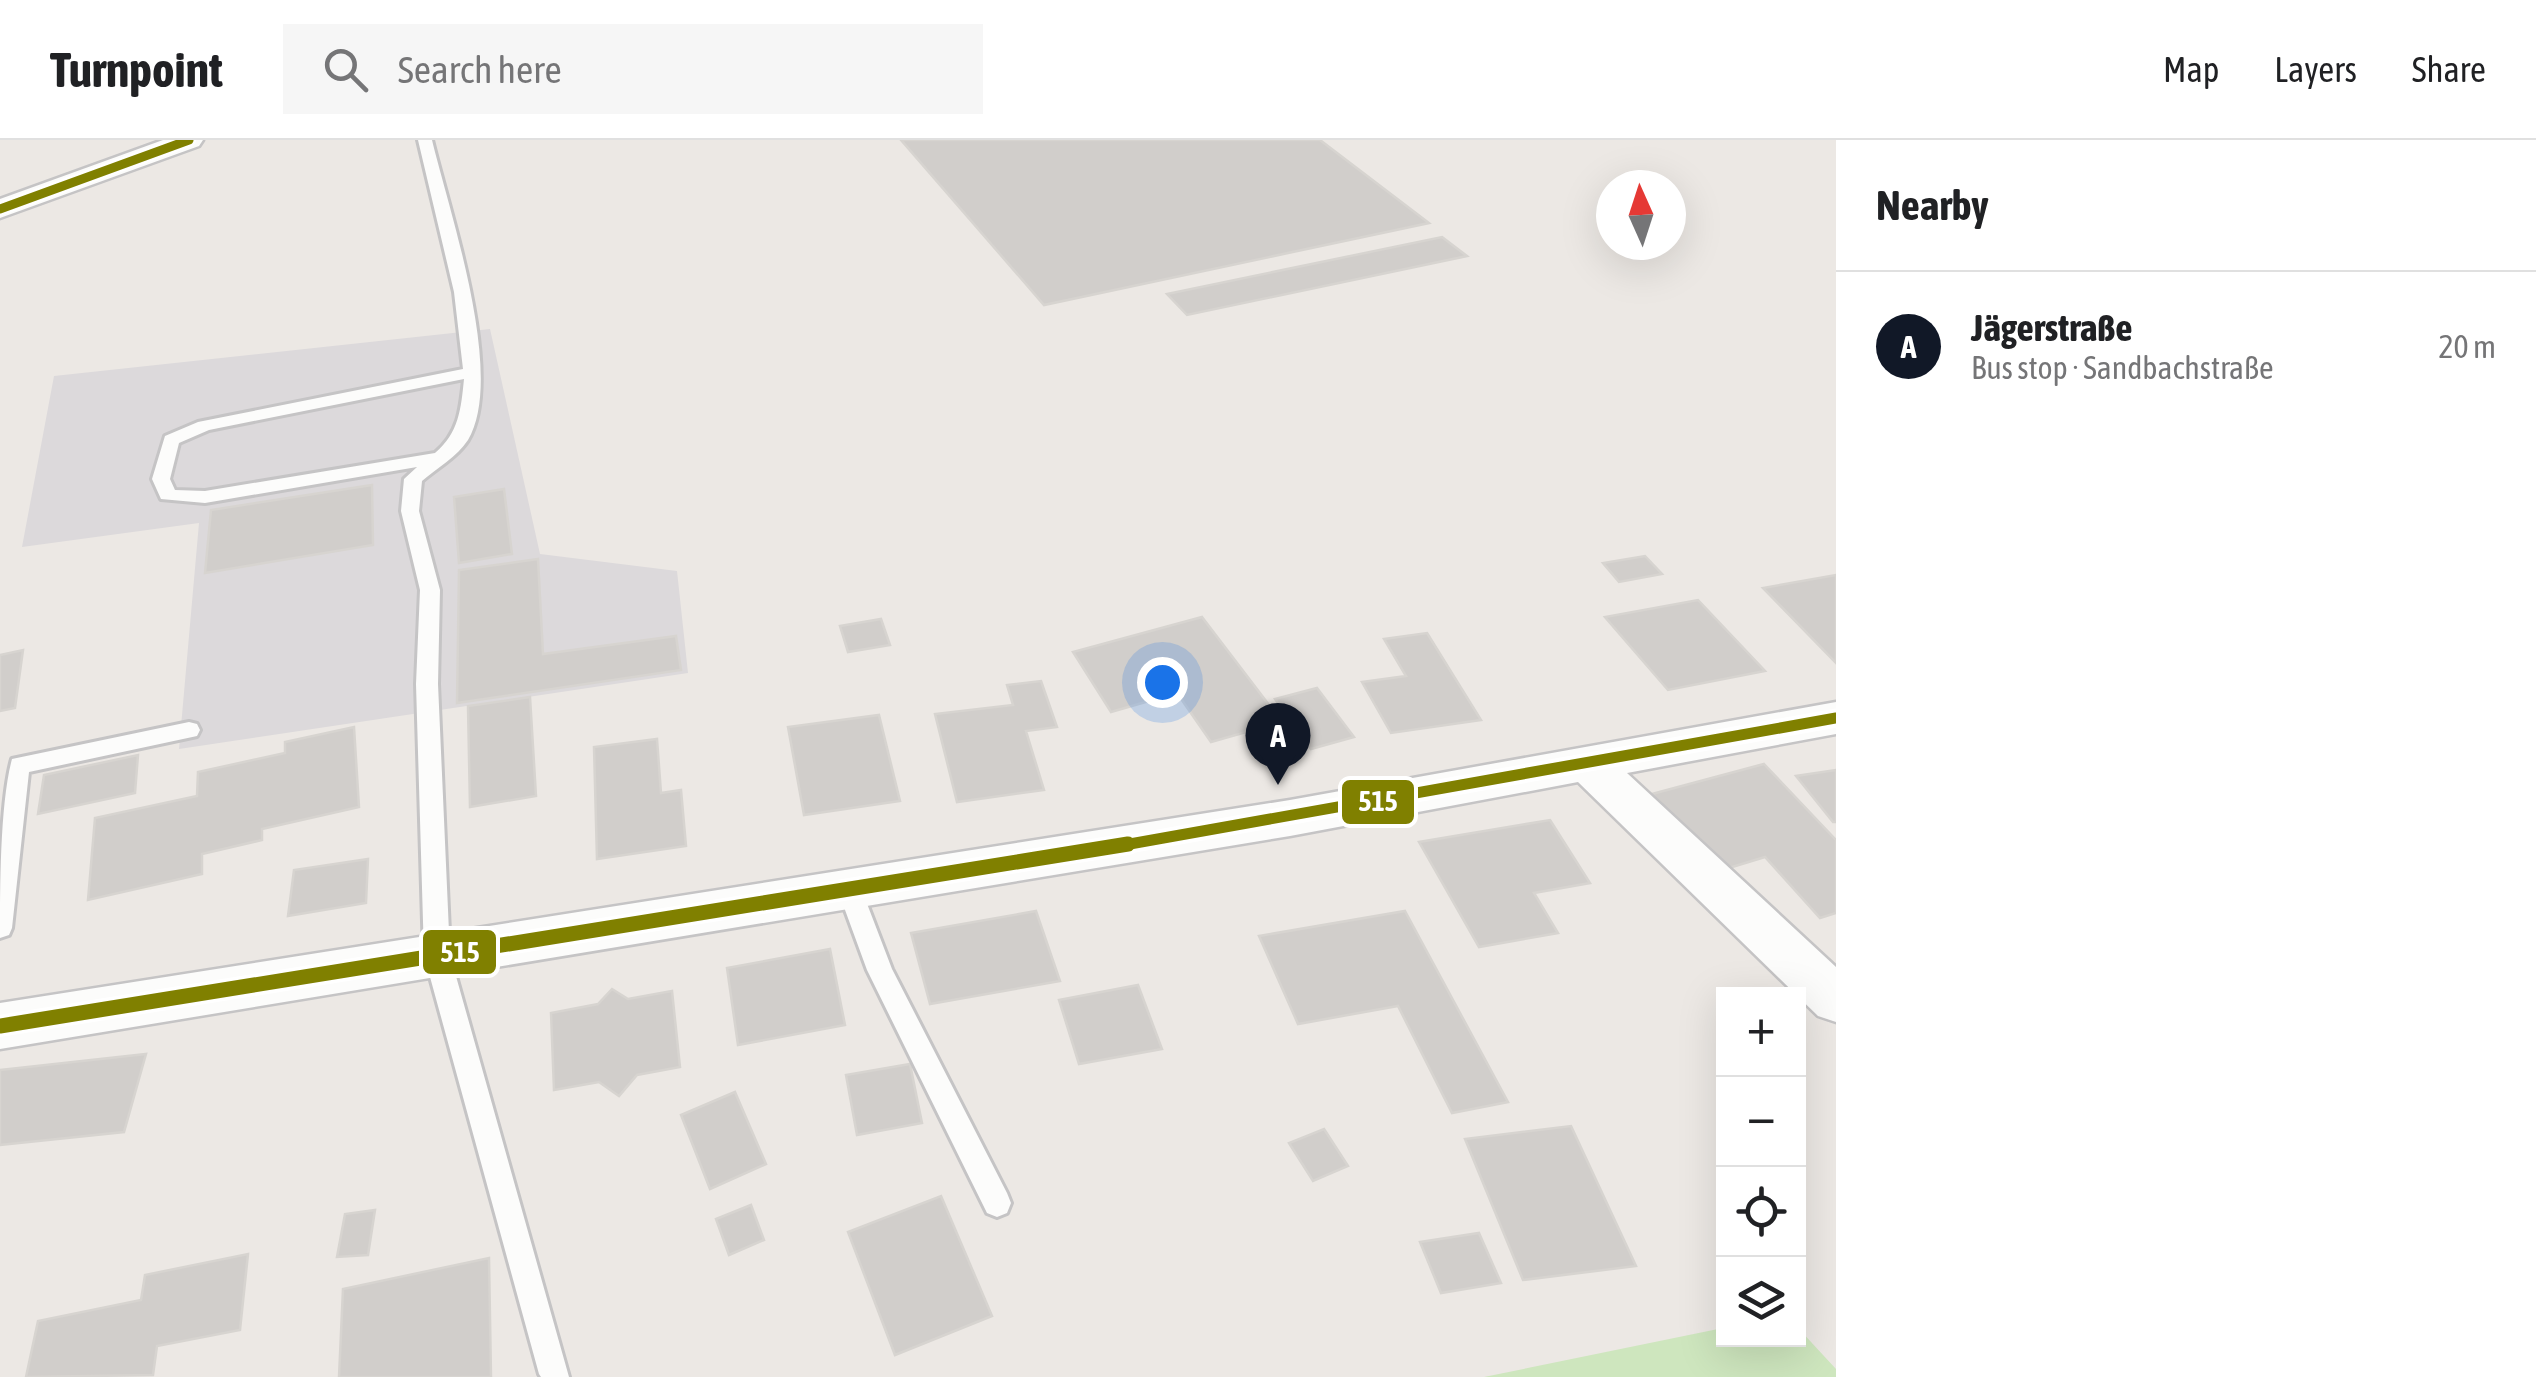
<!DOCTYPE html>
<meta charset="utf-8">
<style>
:root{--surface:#fff;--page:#f6f6f6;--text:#202124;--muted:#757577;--line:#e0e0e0;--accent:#111827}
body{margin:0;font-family:"Asap Condensed",sans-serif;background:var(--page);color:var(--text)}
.controls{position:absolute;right:30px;bottom:30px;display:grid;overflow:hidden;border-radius:0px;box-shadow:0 10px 40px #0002}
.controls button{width:90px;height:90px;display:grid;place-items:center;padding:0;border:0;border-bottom:2px solid var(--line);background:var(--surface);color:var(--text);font:50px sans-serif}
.compass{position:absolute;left:1596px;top:30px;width:90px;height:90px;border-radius:50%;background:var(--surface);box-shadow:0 10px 40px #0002;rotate:357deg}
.you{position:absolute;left:1162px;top:542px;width:35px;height:35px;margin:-25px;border:8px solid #fff;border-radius:50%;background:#1a73e8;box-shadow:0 0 0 15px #1a73e833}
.badge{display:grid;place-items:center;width:65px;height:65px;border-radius:50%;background:var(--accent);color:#fff;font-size:32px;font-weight:700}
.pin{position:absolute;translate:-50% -82px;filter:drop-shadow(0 2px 5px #0008)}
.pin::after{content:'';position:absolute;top:52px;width:35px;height:30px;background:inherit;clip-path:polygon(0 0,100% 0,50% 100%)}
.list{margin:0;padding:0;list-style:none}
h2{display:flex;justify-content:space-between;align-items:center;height:130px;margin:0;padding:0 40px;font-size:42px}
h2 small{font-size:32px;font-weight:400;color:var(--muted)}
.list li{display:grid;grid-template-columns:65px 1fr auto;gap:30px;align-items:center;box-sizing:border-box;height:150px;padding:0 40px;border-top:2px solid var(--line)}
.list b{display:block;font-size:38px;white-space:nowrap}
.list p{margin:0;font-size:32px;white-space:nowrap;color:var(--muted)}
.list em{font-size:32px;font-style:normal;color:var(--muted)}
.icon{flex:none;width:55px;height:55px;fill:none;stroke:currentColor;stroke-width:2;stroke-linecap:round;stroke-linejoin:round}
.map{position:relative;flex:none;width:1836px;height:1237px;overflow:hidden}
header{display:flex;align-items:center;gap:60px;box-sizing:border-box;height:140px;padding:0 50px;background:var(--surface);border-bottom:2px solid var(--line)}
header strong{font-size:48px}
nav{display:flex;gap:55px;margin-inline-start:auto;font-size:35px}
.search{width:700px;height:90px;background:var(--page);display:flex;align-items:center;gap:25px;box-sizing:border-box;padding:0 35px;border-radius:0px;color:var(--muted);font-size:38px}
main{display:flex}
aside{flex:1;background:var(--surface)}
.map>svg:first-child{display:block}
</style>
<header>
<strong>Turnpoint</strong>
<div class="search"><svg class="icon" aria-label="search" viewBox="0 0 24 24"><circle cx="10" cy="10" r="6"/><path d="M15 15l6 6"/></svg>Search here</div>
<nav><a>Map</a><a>Layers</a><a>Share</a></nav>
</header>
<main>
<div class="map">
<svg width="1836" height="1237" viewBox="0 0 1836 1237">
<rect width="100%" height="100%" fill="#ece8e4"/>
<polygon fill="#dcd9db" points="490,189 540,414 677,431 688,533 179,609 199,383 22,407 54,236"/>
<polygon fill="#cee6be" points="1723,1188 1724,1200 1798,1200 1799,1189 1836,1229 1836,1237 1484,1237"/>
<g fill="#d1cecb" stroke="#d7d4d0" stroke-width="2.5">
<polygon points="901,0 1320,0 1429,83 1044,165"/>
<polygon points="1442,97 1467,116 1187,175 1167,154"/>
<polygon points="372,345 373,405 205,433 211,370"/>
<polygon points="504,349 512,414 459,423 454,357"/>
<polygon points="1645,416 1662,434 1619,442 1603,423"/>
<polygon points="538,419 543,514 676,496 681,530 457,563 459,430"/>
<polygon points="1836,435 1836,523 1763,448"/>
<polygon points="1698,460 1765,531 1668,550 1605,477"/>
<polygon points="1202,477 1282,582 1211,602 1177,553 1111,572 1073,512"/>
<polygon points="881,479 890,505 848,512 840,486"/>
<polygon points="1427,493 1481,580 1391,593 1362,542 1406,536 1384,499"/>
<polygon points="23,510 15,568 0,571 0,515"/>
<polygon points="1041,541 1057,587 1026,591 1044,650 957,662 935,574 1013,565 1007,545"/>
<polygon points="1317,548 1354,597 1311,609 1275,559"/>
<polygon points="530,557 536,656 470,667 468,566"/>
<polygon points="879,575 900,661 804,675 788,587"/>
<polygon points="354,587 359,667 262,689 262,700 202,714 202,734 88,760 95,678 197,656 198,632 285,613 285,602"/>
<polygon points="657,599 661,653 681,650 686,706 597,719 594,607"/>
<polygon points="138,615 135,653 38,674 44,635"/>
<polygon points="1764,624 1836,700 1836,773 1820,778 1765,717 1719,731 1652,654"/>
<polygon points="1836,630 1836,682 1833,682 1796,636"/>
<polygon points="1550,680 1590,743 1534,753 1558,793 1479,807 1419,702"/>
<polygon points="368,719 366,763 288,776 294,730"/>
<polygon points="1036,771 1060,841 930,864 911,793"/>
<polygon points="1405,771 1508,962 1452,973 1398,866 1298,884 1259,796"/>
<polygon points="830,809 845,885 738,905 727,828"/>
<polygon points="1138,845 1162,909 1079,924 1059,860"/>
<polygon points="612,849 628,859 672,851 680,927 637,935 619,956 599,942 554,950 551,873 598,864"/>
<polygon points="146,914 124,992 0,1005 0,930"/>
<polygon points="910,924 922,983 857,995 846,935"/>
<polygon points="735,952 766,1024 710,1049 681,975"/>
<polygon points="1571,986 1636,1126 1523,1140 1465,999"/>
<polygon points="1324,989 1348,1026 1313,1041 1289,1003"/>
<polygon points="941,1056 992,1176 895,1215 848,1092"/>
<polygon points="751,1065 764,1100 729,1115 716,1079"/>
<polygon points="375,1070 368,1115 337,1117 345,1074"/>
<polygon points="1479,1093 1501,1143 1441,1153 1420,1102"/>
<polygon points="248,1114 240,1190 157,1206 153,1235 26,1237 38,1181 141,1160 145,1135"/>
<polygon points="489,1118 491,1237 339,1237 343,1149"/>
</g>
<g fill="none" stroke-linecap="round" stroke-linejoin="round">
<g stroke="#c5c4c5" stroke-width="6">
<g id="lane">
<path d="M 418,0 L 432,0 C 449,71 506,236 468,300 C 457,317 437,328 422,341 L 419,371 L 440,450 L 438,544 L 450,815 L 569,1237 L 541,1237 L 539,1234 L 424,815 L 416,544 L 420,450 L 401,371 L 404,339 L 417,327 L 205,363 L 161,359 L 152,339 L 165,296 L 198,282 L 463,229 L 454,152 ZM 464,239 C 461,269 459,293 435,313 L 205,351 L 175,350 L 170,339 L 179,303 L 209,290 Z"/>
<path d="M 189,582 L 197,584 L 200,590 L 197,596 L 29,632 L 12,788 L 9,795 L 0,798 C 0,748 0,663 12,619 Z"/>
<polygon points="849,738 858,741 861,748 892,829 1007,1053 1011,1063 1007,1073 997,1077 987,1073 867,830 837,748 840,741"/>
</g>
</g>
<g stroke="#c5c4c5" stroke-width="5">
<g id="street">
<polygon points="163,0 203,0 199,6 0,78 0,59"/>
<polygon points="1836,562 1836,594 1627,633 1836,827 1836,882 1818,876 1578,642 1290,696 0,909 0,863 1290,660"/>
</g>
</g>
<use href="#lane" fill="#fcfcfb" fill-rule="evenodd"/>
<use href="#street" fill="#fcfcfb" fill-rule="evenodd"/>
<g stroke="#fff" stroke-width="14">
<polyline id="bus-1-far2" points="0,69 189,0"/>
</g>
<g stroke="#fff" stroke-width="19">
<polyline id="bus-1-far1" points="1113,707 1836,578"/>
</g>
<g stroke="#fff" stroke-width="22">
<polyline id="bus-1" points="0,886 1128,704"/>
</g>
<use href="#bus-1-far2" stroke="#808000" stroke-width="9"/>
<use href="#bus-1-far1" stroke="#808000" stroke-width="11"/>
<use href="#bus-1" stroke="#808000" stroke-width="15"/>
</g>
<g stroke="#fff" stroke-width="4">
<rect x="1340" y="638" width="76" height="48" rx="10" fill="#808000"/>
<rect x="421" y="788" width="77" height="48" rx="10" fill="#808000"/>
</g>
<g font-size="28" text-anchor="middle" font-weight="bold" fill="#fff">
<text x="1378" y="671">515</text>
<text x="460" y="822">515</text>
</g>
</svg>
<div class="controls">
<button>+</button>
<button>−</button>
<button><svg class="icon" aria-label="locate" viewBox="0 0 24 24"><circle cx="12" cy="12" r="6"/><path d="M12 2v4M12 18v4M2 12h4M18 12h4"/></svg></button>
<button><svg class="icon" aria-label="layers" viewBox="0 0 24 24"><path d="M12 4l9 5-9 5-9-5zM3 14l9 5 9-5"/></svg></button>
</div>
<svg class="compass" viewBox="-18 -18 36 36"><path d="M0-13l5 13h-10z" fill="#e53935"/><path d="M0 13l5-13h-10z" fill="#757577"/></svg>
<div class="you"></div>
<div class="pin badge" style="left:1278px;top:645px">A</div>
</div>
<aside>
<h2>Nearby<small></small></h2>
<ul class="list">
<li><span class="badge">A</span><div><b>Jägerstraße</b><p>Bus stop · Sandbachstraße</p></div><em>20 m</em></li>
</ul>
</aside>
</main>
